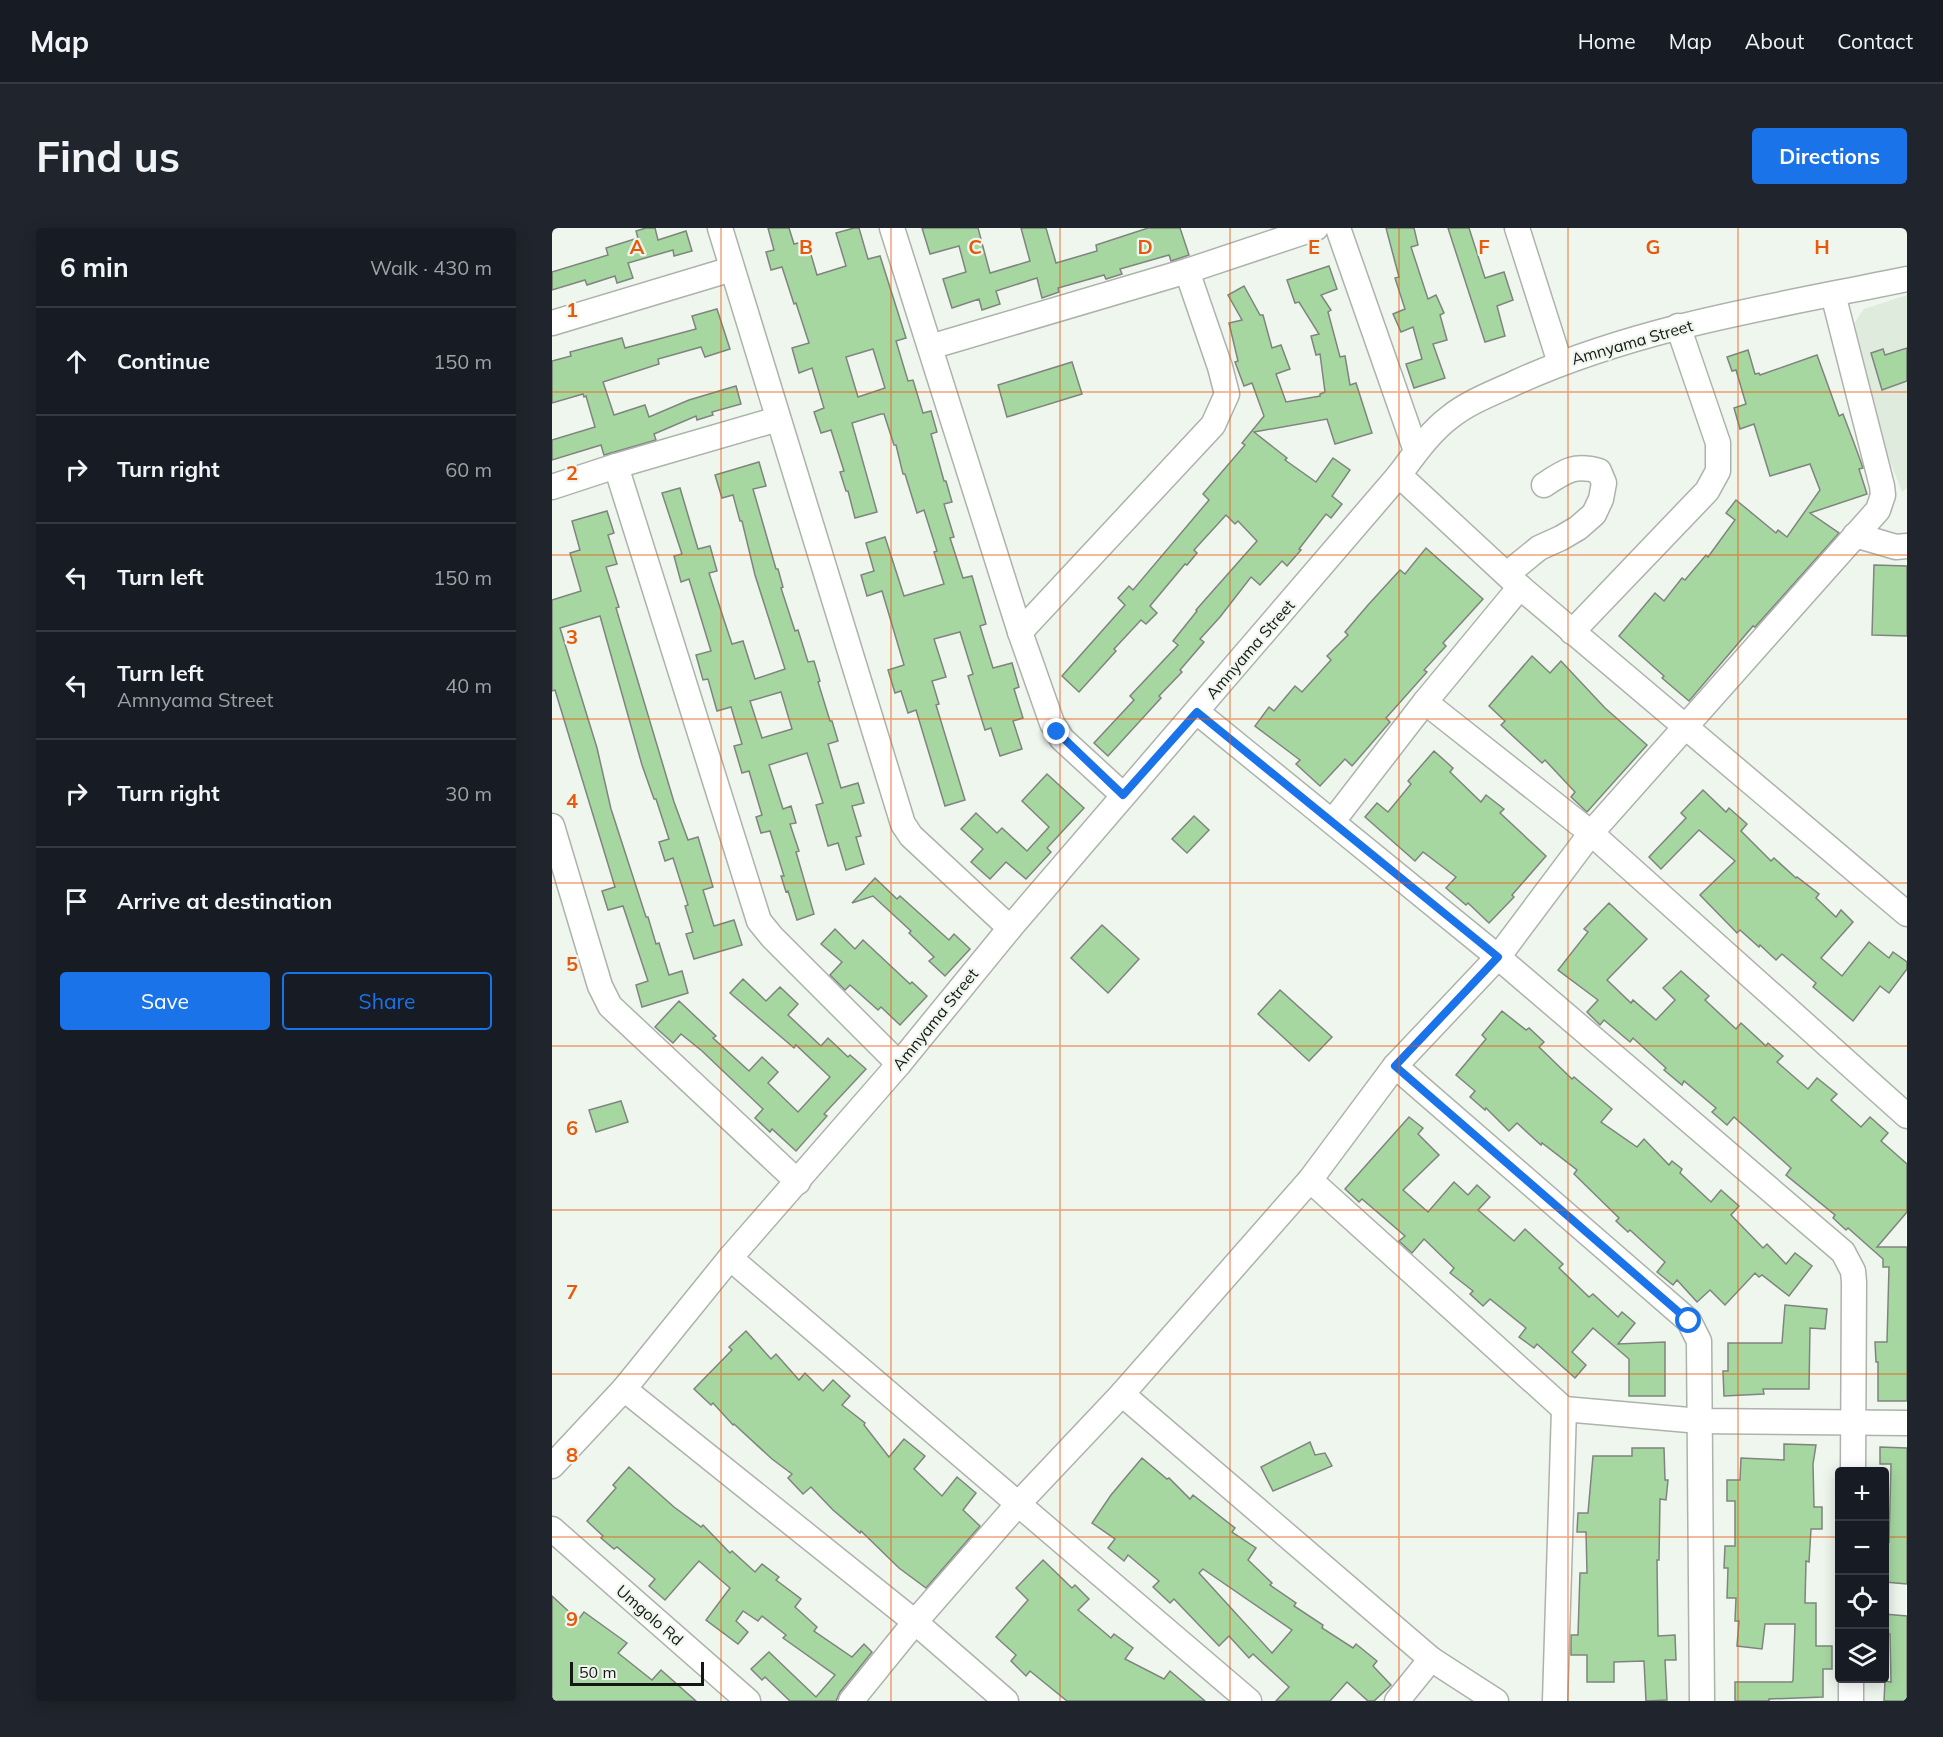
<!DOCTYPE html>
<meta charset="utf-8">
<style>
:root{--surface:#171b24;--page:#20242c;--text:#f1f3f6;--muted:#9ea1a6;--line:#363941;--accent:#1a73e8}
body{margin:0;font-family:Mulish,sans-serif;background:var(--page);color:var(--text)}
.controls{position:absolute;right:18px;bottom:18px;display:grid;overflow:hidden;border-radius:6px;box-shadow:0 3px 15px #0003}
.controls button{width:54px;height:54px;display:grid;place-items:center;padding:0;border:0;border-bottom:2px solid var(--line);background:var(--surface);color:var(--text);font:30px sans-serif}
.scale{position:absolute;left:18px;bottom:15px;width:134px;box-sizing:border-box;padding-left:6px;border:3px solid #151714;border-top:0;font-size:16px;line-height:21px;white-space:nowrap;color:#151714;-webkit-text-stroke:4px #eff6ee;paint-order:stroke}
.stop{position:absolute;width:18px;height:18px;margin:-14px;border:4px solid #1a73e8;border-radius:50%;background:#fff}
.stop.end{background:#1a73e8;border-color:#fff;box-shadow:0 2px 6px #0008}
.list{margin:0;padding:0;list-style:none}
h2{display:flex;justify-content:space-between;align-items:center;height:78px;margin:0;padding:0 24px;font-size:26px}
h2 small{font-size:20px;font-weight:400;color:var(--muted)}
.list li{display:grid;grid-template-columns:39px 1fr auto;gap:18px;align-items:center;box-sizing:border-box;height:108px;padding:0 24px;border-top:2px solid var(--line)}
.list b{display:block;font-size:22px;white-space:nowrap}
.list p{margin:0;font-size:20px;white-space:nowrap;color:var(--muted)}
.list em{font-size:20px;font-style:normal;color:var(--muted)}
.actions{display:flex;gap:12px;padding:18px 24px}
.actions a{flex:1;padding:14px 0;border:2px solid var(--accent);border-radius:6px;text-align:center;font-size:21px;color:var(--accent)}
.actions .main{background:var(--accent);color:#fff}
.icon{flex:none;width:33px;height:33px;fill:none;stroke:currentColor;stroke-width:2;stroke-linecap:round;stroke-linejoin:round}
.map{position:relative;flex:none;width:1355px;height:1473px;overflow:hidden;border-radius:6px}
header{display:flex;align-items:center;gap:36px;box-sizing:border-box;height:84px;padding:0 30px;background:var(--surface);border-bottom:2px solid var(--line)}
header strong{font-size:28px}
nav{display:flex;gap:33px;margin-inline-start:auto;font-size:21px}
.intro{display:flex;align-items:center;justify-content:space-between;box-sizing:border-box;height:144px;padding:0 36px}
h1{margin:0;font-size:42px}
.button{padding:15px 27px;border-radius:6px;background:var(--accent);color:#fff;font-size:21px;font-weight:700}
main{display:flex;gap:36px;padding:0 36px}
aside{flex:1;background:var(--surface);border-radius:6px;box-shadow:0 3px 15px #0003}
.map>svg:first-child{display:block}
</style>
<header>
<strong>Map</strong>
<nav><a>Home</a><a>Map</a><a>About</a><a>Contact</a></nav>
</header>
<div class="intro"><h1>Find us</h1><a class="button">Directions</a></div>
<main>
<aside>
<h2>6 min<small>Walk · 430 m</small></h2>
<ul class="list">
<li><svg class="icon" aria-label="ahead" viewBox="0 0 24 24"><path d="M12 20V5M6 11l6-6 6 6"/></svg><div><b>Continue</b></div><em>150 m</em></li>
<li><svg class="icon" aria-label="right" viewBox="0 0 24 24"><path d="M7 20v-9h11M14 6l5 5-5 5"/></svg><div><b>Turn right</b></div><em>60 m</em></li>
<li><svg class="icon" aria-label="left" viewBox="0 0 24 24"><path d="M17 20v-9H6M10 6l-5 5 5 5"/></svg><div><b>Turn left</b></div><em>150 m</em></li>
<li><svg class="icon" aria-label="left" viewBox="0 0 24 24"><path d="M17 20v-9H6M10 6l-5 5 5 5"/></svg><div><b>Turn left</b><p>Amnyama Street</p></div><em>40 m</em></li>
<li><svg class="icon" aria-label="right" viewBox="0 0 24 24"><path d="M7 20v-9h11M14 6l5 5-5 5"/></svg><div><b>Turn right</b></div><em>30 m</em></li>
<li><svg class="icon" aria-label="arrive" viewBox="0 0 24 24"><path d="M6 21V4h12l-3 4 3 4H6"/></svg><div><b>Arrive at destination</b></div></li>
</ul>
<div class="actions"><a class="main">Save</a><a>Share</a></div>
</aside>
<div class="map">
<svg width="1355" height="1473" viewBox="0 0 1355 1473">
<rect width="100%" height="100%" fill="#eff6ee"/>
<polygon fill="#dfebdd" points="1355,67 1355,260 1350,264 1331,215 1299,100 1312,81"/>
<g fill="#a6d7a1" stroke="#7f857e" stroke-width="1.5" fill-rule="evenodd">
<polygon points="94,0 103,0 106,12 134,3 140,23 122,28 121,22 76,35 81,50 65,55 63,48 35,57 33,52 0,62 0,44 56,27 54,20 86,10 84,3"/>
<path d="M 216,0 L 237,0 L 242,16 L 255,13 L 265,47 L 294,38 L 284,5 L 302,0 L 307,0 L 316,31 L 328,28 L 354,110 L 344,113 L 356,153 L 361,152 L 371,185 L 379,183 L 385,204 L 379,206 L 392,253 L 394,253 L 400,274 L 392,276 L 402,309 L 398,310 L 411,350 L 420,348 L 434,396 L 428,398 L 441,440 L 460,435 L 467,459 L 462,461 L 471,490 L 461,493 L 470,521 L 448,528 L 439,500 L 433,502 L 416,448 L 421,446 L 408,404 L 382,411 L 394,449 L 380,453 L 387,476 L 384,477 L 413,572 L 393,578 L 364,482 L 356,485 L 349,463 L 343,465 L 336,442 L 352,437 L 330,363 L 315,368 L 309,347 L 322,343 L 314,315 L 333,309 L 352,368 L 392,356 L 382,324 L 385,323 L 372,282 L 365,285 L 353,246 L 351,246 L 344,217 L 342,217 L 332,186 L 329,186 L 300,195 L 325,284 L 303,290 L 296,263 L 294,263 L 288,244 L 292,243 L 279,202 L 269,205 L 262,184 L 272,180 L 260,140 L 247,145 L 240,120 L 257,115 L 244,75 L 242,76 L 230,39 L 219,42 L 214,24 L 222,22 ZM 321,121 L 333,160 L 306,169 L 294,129 Z"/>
<polygon points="370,0 426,0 438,45 478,33 469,0 494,0 504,35 545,23 544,17 596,0 628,0 637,27 619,33 617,27 568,41 570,46 554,51 552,47 506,60 507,64 490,70 485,50 444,63 448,76 430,82 427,71 400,80 391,51 414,44 407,18 378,26"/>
<polygon points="834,0 862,0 866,17 859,19 876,71 884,67 892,85 888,87 895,112 881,116 893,150 862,160 854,136 870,131 861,99 849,104 841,86 853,81 843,50 847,49"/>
<polygon points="896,0 917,0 933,50 952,44 961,72 945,78 953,108 933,114"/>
<polygon points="777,38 785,61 769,67 779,82 776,84 788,129 793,128 798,157 804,155 820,205 783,216 775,191 702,204 735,230 733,232 764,254 781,230 798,242 780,268 790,276 779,290 774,286 747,321 749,322 735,338 730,333 708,357 699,349 668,389 648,411 652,414 628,442 630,444 607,468 609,470 556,528 542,515 582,472 578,468 626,417 621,413 645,383 644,382 705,313 686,293 683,296 674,287 642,322 645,325 635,337 633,336 598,378 605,385 594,396 589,392 562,421 564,423 527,464 510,448 573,377 566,370 577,358 581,362 657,272 651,266 693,217 690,215 712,188 700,155 692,158 683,134 686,133 677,95 690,92 676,67 692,58 708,87 711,87 720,120 729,117 738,141 724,146 734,174 768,168 768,166 773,164 768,126 764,127 759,108 767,106 747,74 743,75 735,52"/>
<polygon points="165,81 178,121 153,129 149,119 106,131 107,136 51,154 62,187 93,177 97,189 137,172 184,158 189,176 160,184 161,187 145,192 144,188 102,206 104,212 52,227 49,217 0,232 0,212 43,199 34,168 32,169 31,166 0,175 0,133 19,128 18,124 70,110 73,120 144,101 140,88"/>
<polygon points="1355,120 1355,153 1330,162 1319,125 1331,121 1333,127"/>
<polygon points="1196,122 1203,146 1207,145 1208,147 1265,127 1287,188 1291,186 1302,215 1311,240 1307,241 1315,266 1258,285 1287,305 1203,399 1201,398 1137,473 1110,450 1112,448 1067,408 1103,365 1112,373 1130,350 1133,352 1154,327 1156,329 1183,292 1174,285 1184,272 1224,305 1226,302 1235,309 1268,262 1258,236 1218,248 1202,196 1188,201 1182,180 1194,176 1184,142 1180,143 1175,129"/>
<polygon points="520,134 530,166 455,189 446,157"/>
<path d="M 207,234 L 214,258 L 201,261 L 224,341 L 226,341 L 231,359 L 229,360 L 243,403 L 246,402 L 256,434 L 262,433 L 268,453 L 266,454 L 278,493 L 280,493 L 286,513 L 276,516 L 289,560 L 306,555 L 312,575 L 300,578 L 309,608 L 304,609 L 312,636 L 294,642 L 286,615 L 276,618 L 264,577 L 271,575 L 255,525 L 217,537 L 231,581 L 239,578 L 244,595 L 238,596 L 247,623 L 244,624 L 262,686 L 245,692 L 236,663 L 234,664 L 229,648 L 232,648 L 218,603 L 209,605 L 204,589 L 210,587 L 197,543 L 190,545 L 182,518 L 190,516 L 179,479 L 165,483 L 156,451 L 151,452 L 144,427 L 159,423 L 137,351 L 129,354 L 122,328 L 130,326 L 110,265 L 128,260 L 146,321 L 158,318 L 165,343 L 157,345 L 172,392 L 180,416 L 191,413 L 203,451 L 233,441 L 203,347 L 190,293 L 188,293 L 181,267 L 170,270 L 163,247 ZM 229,464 L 240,501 L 210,510 L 198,473 Z"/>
<polygon points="55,283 62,305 56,307 65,336 54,339 67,379 64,380 122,574 136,612 146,609 161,659 151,662 162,698 182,692 190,717 142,731 134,706 141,704 133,678 136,677 121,630 113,633 107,614 117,611 104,571 102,571 90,537 48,388 8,400 45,520 59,581 94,689 96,689 104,716 107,715 117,747 130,743 136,765 90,779 84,757 96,753 71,678 56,682 50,663 63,659 3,462 0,463 0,372 29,363 18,325 28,322 20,293"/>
<polygon points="874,320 931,371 891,415 894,418 872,442 875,444 834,490 838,494 800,538 793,531 768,558 744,536 748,532 703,498 717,479 722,483 743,458 750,464 779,432 775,428 796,407 793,404 816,377 848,342 853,346"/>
<polygon points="1322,337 1355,338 1355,408 1320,407"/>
<polygon points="980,428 998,445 1009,433 1053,480 1095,517 1035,584 1019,569 1023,564 993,532 990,535 949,497 953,493 937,478"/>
<polygon points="882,523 901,540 898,544 929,574 934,567 952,581 948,585 994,628 960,667 962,669 937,695 916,675 914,677 894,660 904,649 871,624 863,633 813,589 825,575 836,584 859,556 856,553"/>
<polygon points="495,546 532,580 495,620 499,624 474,651 454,634 438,651 419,634 431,621 409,601 424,585 445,605 450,600 475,623 497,599 470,573"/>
<polygon points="1151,562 1174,584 1177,580 1195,596 1189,603 1219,633 1222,630 1244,650 1245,649 1267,666 1264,670 1284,689 1289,682 1301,694 1269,730 1290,748 1317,714 1337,730 1341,724 1355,734 1355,741 1337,765 1328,758 1301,793 1261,759 1264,755 1230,726 1224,732 1208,717 1207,719 1188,702 1185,705 1148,667 1183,633 1147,602 1109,641 1097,629 1134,590 1129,585"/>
<polygon points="642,588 657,602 635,625 620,611"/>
<polygon points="323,650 345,671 348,668 397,712 402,706 418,721 393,748 377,733 382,729 357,705 359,703 321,668 300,675"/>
<polygon points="1057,675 1095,711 1055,752 1079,775 1081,772 1104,792 1123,772 1111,760 1129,743 1157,768 1153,772 1184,801 1189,795 1214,818 1216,815 1231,828 1225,834 1256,861 1265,850 1285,866 1279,872 1309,899 1318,889 1336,905 1329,913 1355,936 1355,984 1325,1019 1355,1019 1355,1173 1326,1173 1326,1134 1324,1134 1323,1114 1335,1114 1337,1039 1331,1039 1331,1031 1296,1000 1294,1002 1281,990 1283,987 1234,947 1239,940 1182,889 1175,897 1160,884 1164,880 1132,853 1130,857 1112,842 1114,840 1081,810 1078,814 1052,792 1048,797 1035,784 1046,772 1006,742 1036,704 1032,701"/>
<polygon points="550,697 587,731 556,765 519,730"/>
<polygon points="283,701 303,721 311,712 358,756 360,754 375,768 348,797 329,779 326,782 298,757 293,762 278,747 290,734 269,716"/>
<polygon points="191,751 214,773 228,759 246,776 236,787 269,818 276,810 296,829 298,827 314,841 272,886 275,888 244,923 220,901 218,904 203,890 211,881 150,823 129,806 121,815 103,799 127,773 164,808 161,810 197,843 210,829 226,844 216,855 246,884 278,849 244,817 242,820 178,765"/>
<polygon points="728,762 780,809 757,833 706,786"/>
<polygon points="950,783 974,802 977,800 992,814 987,819 1020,851 1022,849 1060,881 1049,894 1085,919 1092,911 1117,937 1120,933 1130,941 1128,945 1159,974 1169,962 1187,978 1179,987 1211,1020 1215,1016 1234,1036 1243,1025 1260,1038 1237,1068 1210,1047 1207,1049 1203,1045 1173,1077 1158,1062 1145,1074 1125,1052 1121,1057 1105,1044 1113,1034 1078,1002 1076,1004 1064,993 1067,990 1022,946 1025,942 990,915 989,917 965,895 957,903 934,880 933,882 918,869 923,863 904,847 934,811 930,807"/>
<polygon points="69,873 76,894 44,904 37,882"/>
<polygon points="857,889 871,900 866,906 887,927 851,962 876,984 902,954 916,967 925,957 938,969 926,982 962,1013 973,1001 1011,1036 1007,1040 1037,1069 1041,1066 1066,1089 1070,1084 1083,1095 1066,1116 1113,1114 1113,1168 1077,1168 1077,1131 1041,1100 1020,1124 1034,1137 1023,1150 985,1116 982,1120 967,1109 974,1100 938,1071 931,1078 918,1066 921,1063 898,1045 902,1040 872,1011 860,1025 847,1013 853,1008 810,971 807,974 793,961"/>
<polygon points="1233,1077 1275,1081 1273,1101 1258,1100 1257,1161 1211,1161 1212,1166 1172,1168 1171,1143 1176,1143 1176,1115 1230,1115"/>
<polygon points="194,1103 219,1131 224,1126 247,1152 253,1145 271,1163 281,1152 298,1168 290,1177 313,1195 312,1197 337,1229 352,1211 373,1228 362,1241 390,1268 405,1249 424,1265 411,1282 428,1298 374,1360 347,1340 309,1303 308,1305 281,1282 259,1259 251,1266 236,1250 240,1246 220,1231 182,1196 181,1197 161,1175 159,1177 142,1161 180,1122 177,1119"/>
<polygon points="758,1214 763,1227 773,1225 780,1238 721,1263 709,1239"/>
<polygon points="1232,1216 1264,1217 1261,1236 1262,1279 1270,1279 1270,1301 1259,1301 1257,1334 1254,1333 1253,1375 1264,1375 1264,1418 1280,1418 1280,1441 1271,1441 1271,1469 1217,1471 1217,1473 1183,1473 1183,1454 1240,1454 1241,1452 1243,1396 1213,1396 1210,1421 1185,1418 1187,1393 1183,1393 1184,1370 1175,1370 1176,1340 1172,1340 1173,1318 1183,1318 1183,1273 1175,1273 1175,1252 1188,1252 1189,1230 1232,1232"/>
<polygon points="1328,1219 1355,1220 1355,1356 1333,1354 1335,1332 1332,1332 1332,1313 1337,1314 1339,1236 1328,1236"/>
<polygon points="1080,1220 1112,1220 1113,1252 1116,1252 1114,1272 1108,1271 1107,1332 1105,1332 1106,1408 1123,1407 1124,1432 1113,1432 1115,1472 1094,1473 1092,1433 1062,1434 1062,1454 1035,1454 1035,1427 1019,1427 1019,1407 1026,1407 1028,1345 1035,1345 1034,1304 1025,1304 1026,1285 1036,1285 1041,1228 1080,1228"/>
<path d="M 590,1230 L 615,1251 L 617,1250 L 638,1271 L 641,1267 L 683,1300 L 680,1304 L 704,1320 L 696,1332 L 720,1355 L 718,1357 L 744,1375 L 742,1378 L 771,1397 L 770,1400 L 801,1420 L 804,1416 L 825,1433 L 821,1438 L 839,1457 L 822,1473 L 816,1473 L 795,1454 L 778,1473 L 724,1473 L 737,1459 L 701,1426 L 697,1430 L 677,1408 L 667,1418 L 622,1371 L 618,1375 L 601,1359 L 607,1353 L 576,1327 L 572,1333 L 556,1320 L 563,1311 L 540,1295 L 559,1267 ZM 651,1341 L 740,1402 L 720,1425 L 647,1345 Z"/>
<polygon points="77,1239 122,1279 149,1299 151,1297 178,1325 180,1323 203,1344 210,1336 227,1349 224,1352 249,1371 243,1379 265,1399 262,1403 300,1429 312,1416 320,1424 288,1464 284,1473 238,1473 213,1449 210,1452 199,1441 217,1424 264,1469 283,1447 231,1410 234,1407 210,1388 206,1393 191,1383 184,1393 196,1404 186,1416 154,1392 178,1360 147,1333 113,1372 97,1358 103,1351 65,1319 62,1321 49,1310 51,1308 35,1293 64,1260 61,1257"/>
<polygon points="491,1332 520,1360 523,1357 537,1371 526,1382 559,1410 562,1406 581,1420 573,1431 612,1451 618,1443 653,1473 515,1473 478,1443 474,1448 459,1433 464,1427 444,1409 476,1372 464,1360"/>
<polygon points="0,1368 26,1392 32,1384 75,1415 66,1425 100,1452 109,1442 144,1473 0,1473"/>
<polygon points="1332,1386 1355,1388 1355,1473 1332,1473 1333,1453 1339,1454 1338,1406 1332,1406"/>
</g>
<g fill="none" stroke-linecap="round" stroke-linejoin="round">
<g stroke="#acb3ab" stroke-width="27">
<g id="minor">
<polyline points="168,0 351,596 359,608 458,700"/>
<polyline points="340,0 468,404 500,495 510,511 571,567"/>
<polyline points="786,0 864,223"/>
<polyline points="965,0 1008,135"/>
<polyline points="0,95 180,41"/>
<polyline points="378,119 635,43 764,0"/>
<polyline points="64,238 207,693 220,709 347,836"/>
<polyline points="847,247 968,359 1355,686"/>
<polyline points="0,259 64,238 226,191"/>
<polyline points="1303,307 1344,319 1355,318"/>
<path d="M 955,346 L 987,320 L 1009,310 L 1026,300 L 1042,286 L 1049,271 L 1052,255 L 1047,243 C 1022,236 1013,243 992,257"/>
<polyline points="468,404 661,197 675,166 668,139 635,43"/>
<polyline points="1020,404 1155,263 1166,243 1166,215 1126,98"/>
<polyline points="873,474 1039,605 1355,888"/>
<polyline points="645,484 946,729 1291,1024 1301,1043 1302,1054 1301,1244"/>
<polyline points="781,593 873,474 968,359"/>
<polyline points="0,598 48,758 58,778 246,954"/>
<polyline points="843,838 1137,1093 1147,1113 1150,1473"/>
<polyline points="758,952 1012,1181 1003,1473"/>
<polyline points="178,1030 697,1473"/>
<polyline points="72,1161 363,1394 454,1473"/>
<polyline points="570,1166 879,1431 944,1473"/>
<polyline points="1012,1181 1148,1193 1355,1195"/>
<path d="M 0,1238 L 72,1161 L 178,1030 L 347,836 L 458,700 L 847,247 C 862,227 878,204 898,189 C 918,173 944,164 967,153 C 1090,98 1224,78 1355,51"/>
<polyline points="0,1301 196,1473"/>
<polyline points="299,1473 363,1394 466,1276 570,1166 758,952 843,838 946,729 1039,605 1326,282 1331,267 1330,258 1281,66"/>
<polyline points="845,1473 879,1431"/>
<polyline points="1299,1473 1299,1450"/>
</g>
</g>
<use href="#minor" stroke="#fff" stroke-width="24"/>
</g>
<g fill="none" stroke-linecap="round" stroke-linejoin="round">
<polyline stroke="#1a73e8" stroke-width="8" points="505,504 571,567 645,484 946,729 843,838 1137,1093"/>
</g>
<path fill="none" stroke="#e8590c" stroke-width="1.5" stroke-opacity="0.55" d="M 169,0 L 169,1473M 339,0 L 339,1473M 508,0 L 508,1473M 678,0 L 678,1473M 847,0 L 847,1473M 1016,0 L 1016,1473M 1186,0 L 1186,1473M 0,164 L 1355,164M 0,327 L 1355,327M 0,491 L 1355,491M 0,655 L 1355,655M 0,818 L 1355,818M 0,982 L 1355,982M 0,1146 L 1355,1146M 0,1309 L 1288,1309M 1332,1309 L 1355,1309"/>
<g text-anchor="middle" stroke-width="4.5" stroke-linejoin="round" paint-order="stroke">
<g font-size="16" fill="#151714" stroke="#eff6ee">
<text transform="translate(1080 114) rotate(-16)" y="6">Amnyama Street</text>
<text transform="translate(698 421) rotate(-49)" y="6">Amnyama Street</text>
<text transform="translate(383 791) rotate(-51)" y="6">Amnyama Street</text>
<text transform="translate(98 1387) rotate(41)" y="6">Umgolo Rd</text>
</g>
</g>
<g font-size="20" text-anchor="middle" font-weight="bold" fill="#e8590c" stroke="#eff6ee" stroke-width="4.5" stroke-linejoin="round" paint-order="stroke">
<text x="85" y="26">A</text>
<text x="254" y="26">B</text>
<text x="423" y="26">C</text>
<text x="593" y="26">D</text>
<text x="762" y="26">E</text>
<text x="932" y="26">F</text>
<text x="1101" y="26">G</text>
<text x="1270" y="26">H</text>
<text x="20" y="89">1</text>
<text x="20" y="252">2</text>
<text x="20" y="416">3</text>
<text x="20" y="580">4</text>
<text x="20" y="743">5</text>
<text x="20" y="907">6</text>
<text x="20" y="1071">7</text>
<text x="20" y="1234">8</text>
<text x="20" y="1398">9</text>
</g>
</svg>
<div class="controls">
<button>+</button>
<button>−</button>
<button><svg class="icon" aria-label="locate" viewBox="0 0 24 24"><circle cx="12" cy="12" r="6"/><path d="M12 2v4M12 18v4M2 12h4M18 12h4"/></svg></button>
<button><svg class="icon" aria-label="layers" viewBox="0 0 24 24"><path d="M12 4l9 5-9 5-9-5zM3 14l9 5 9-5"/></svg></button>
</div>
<div class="scale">50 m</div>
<div class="stop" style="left:1137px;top:1093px"></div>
<div class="stop end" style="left:505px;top:504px"></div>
</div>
</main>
